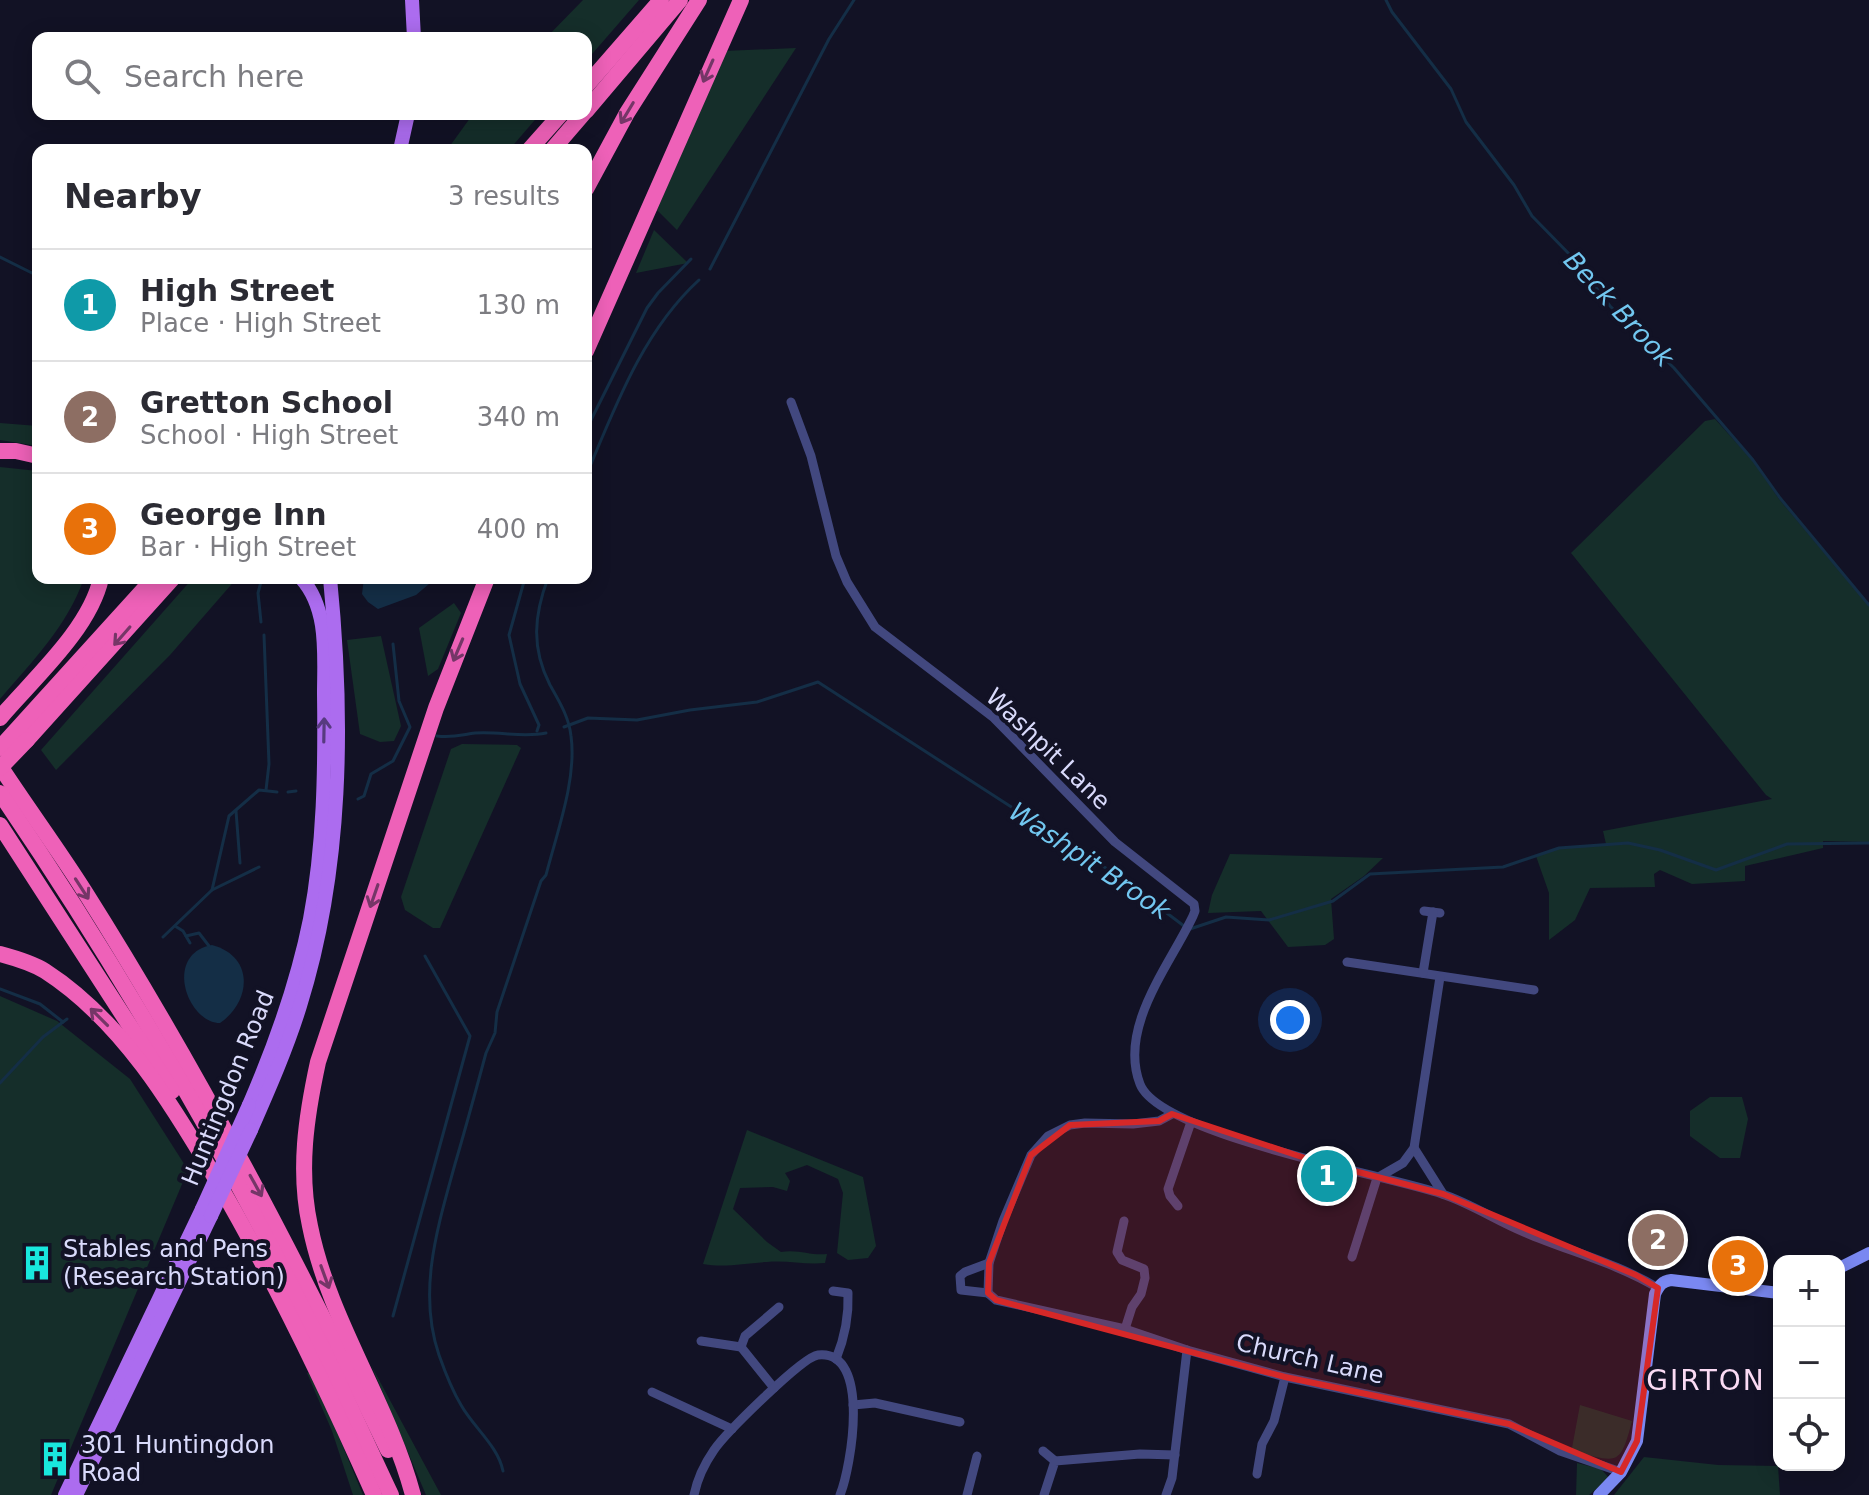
<!DOCTYPE html>
<meta charset="utf-8">
<style>
:root{--surface:#fff;--page:#f7f7f7;--text:#2b2b33;--muted:#7c7c81;--line:#e1e1e2;--accent:#1a73e8}
body{margin:0;font-family:"DejaVu Sans",sans-serif;background:var(--page);color:var(--text)}
.controls{position:absolute;right:24px;bottom:24px;display:grid;overflow:hidden;border-radius:16px;box-shadow:0 4px 20px #0003}
.controls button{width:72px;height:72px;display:grid;place-items:center;padding:0;border:0;border-bottom:2px solid var(--line);background:var(--surface);color:var(--text);font:40px sans-serif}
.you{position:absolute;left:1290px;top:1020px;width:28px;height:28px;margin:-20px;border:6px solid #fff;border-radius:50%;background:#1a73e8;box-shadow:0 0 0 12px #1a73e833}
.badge{display:grid;place-items:center;width:52px;height:52px;border-radius:50%;background:var(--accent);color:#fff;font-size:26px;font-weight:700}
.pin{position:absolute;translate:-50% -50%;border:4px solid #fff;box-shadow:0 2px 8px #0006}
.list{margin:0;padding:0;list-style:none}
h2{display:flex;justify-content:space-between;align-items:center;height:104px;margin:0;padding:0 32px;font-size:34px}
h2 small{font-size:26px;font-weight:400;color:var(--muted)}
.list li{display:grid;grid-template-columns:52px 1fr auto;gap:24px;align-items:center;box-sizing:border-box;height:112px;padding:0 32px;border-top:2px solid var(--line)}
.list b{display:block;font-size:30px;white-space:nowrap}
.list p{margin:0;font-size:26px;white-space:nowrap;color:var(--muted)}
.list em{font-size:26px;font-style:normal;color:var(--muted)}
.icon{flex:none;width:44px;height:44px;fill:none;stroke:currentColor;stroke-width:2;stroke-linecap:round;stroke-linejoin:round}
.map{position:relative;flex:none;width:1869px;height:1495px;overflow:hidden}
.search{position:absolute;background:var(--surface);box-shadow:0 4px 20px #0003;left:32px;top:32px;width:560px;height:88px;display:flex;align-items:center;gap:20px;box-sizing:border-box;padding:0 28px;border-radius:16px;color:var(--muted);font-size:30px}
.panel{position:absolute;background:var(--surface);box-shadow:0 4px 20px #0003;left:32px;top:144px;width:560px;height:440px;border-radius:16px}
.map>svg:first-child{display:block}
</style>
<div class="map">
<svg width="1869" height="1495" viewBox="0 0 1869 1495">
<rect width="100%" height="100%" fill="#121225"/>
<g fill="#152e2a">
<polygon points="583,0 639,0 586,61 586,38 546,38"/>
<polygon points="796,48 677,230 657,210 724,51"/>
<polygon points="473,114 540,114 509,150 447,150"/>
<polygon points="654,230 688,263 636,273"/>
<polygon points="1715,419 1753,461 1779,499 1869,606 1869,842 1823,841 1823,848 1745,866 1745,881 1692,884 1660,870 1654,874 1655,887 1590,888 1575,920 1549,940 1549,893 1536,856 1559,848 1606,844 1603,831 1772,799 1766,795 1571,553 1705,421"/>
<polygon points="0,423 38,426 38,446 0,440"/>
<path d="M 0,467 L 38,471 L 38,578 L 84,578 C 68,625 32,662 0,699 Z"/>
<polygon points="193,578 237,578 170,655 56,770 41,750"/>
<polygon points="454,603 461,613 438,669 428,676 419,628"/>
<polygon points="381,636 401,726 394,741 380,742 360,734 347,640"/>
<polygon points="462,744 517,745 521,748 440,928 433,928 405,910 401,897 451,749"/>
<polygon points="1230,854 1383,858 1364,876 1331,899 1334,939 1325,945 1288,947 1261,911 1208,913 1212,895"/>
<polygon points="0,996 57,1021 130,1079 188,1170 51,1495 0,1495"/>
<polygon points="1710,1097 1742,1097 1748,1119 1740,1158 1720,1158 1690,1136 1690,1111"/>
<path d="M 747,1130 L 863,1177 L 876,1246 L 868,1258 L 848,1260 L 837,1253 L 843,1193 L 838,1179 L 807,1165 L 785,1173 L 790,1181 L 787,1191 L 773,1187 L 740,1188 L 733,1209 L 767,1242 L 781,1252 C 799,1249 811,1256 827,1254 L 825,1263 C 805,1265 787,1260 767,1262 C 744,1263 726,1268 703,1264 Z"/>
<polygon points="371,1365 441,1495 426,1495"/>
<polygon points="312,1372 363,1495 353,1495 332,1431 307,1373"/>
<path d="M 1580,1405 L 1632,1421 C 1620,1467 1618,1462 1575,1452 L 1572,1448 Z"/>
<polygon points="1644,1457 1718,1465 1778,1466 1780,1495 1614,1495"/>
<polygon points="1577,1463 1601,1469 1609,1478 1589,1495 1576,1495"/>
</g>
<g fill="#142e46">
<polygon points="364,578 436,578 416,595 378,609 368,602 362,594"/>
<path d="M 212,945 C 254,956 252,1001 220,1023 C 187,1023 163,954 212,945 Z"/>
</g>
<g fill="none" stroke-linecap="round" stroke-linejoin="round">
<g stroke="#142e46" stroke-width="3">
<polyline points="1386,0 1392,12 1451,89 1466,122 1514,185 1532,216 1575,260 1610,306 1674,368 1753,460 1780,498 1869,605"/>
<polyline points="0,257 38,276"/>
<polyline points="710,269 829,39 854,0"/>
<polyline points="586,430 647,308 658,293 691,259"/>
<path d="M 586,476 C 615,407 643,331 699,280"/>
<polyline points="525,578 509,635 520,684 539,725 537,731"/>
<polyline points="261,622 258,593 262,578"/>
<polyline points="264,635 269,764 266,790"/>
<polyline points="564,727 588,718 637,720 690,710 757,702 818,682 1115,874 1184,926"/>
<path d="M 437,736 C 452,738 461,735 475,733 C 499,731 522,738 546,733"/>
<polyline points="288,792 296,791"/>
<polyline points="358,799 364,796 371,774 393,761 410,727 399,701 393,644"/>
<polyline points="236,811 240,863"/>
<polyline points="212,890 259,867"/>
<polyline points="175,926 183,931 190,943"/>
<polyline points="1190,929 1226,917 1269,920 1333,901 1370,874 1503,867 1559,848 1628,843 1660,850 1716,870 1787,844 1869,843"/>
<polyline points="186,936 199,933 209,946"/>
<polyline points="163,937 212,890 229,816 259,790 277,792"/>
<polyline points="0,989 40,1004 63,1022"/>
<polyline points="0,1083 43,1037 67,1019"/>
<polyline points="393,1316 470,1036 425,956"/>
<path d="M 503,1471 C 498,1446 474,1428 461,1405 C 452,1390 445,1372 439,1355 C 417,1291 438,1226 455,1164 C 466,1127 476,1090 486,1053 L 495,1033 L 497,1012 L 541,881 L 546,875 C 557,832 577,779 571,736 C 569,717 559,701 550,685 C 531,648 534,615 548,578"/>
</g>
<g stroke="#42487f" stroke-width="9">
<path d="M 791,402 L 811,456 L 836,556 L 847,582 L 875,627 L 994,718 L 1115,842 L 1194,904 L 1195,911 L 1193,916 C 1170,965 1118,1027 1140,1084 C 1159,1135 1387,1175 1442,1194 C 1470,1203 1497,1221 1524,1232 C 1568,1251 1617,1263 1658,1288"/>
<polyline points="1424,911 1440,913"/>
<polyline points="1347,962 1534,990"/>
<polyline points="1423,973 1433,912"/>
<polyline points="1414,1148 1443,1194"/>
<polyline points="1178,1206 1170,1196 1168,1189 1191,1122"/>
<polyline points="1124,1221 1117,1252 1122,1260 1144,1269 1145,1278 1141,1294 1132,1307 1125,1329"/>
<polyline points="1352,1257 1377,1178 1403,1163 1414,1148 1440,977"/>
<path d="M 833,1291 L 848,1293 C 849,1317 845,1337 836,1359"/>
<polyline points="988,1293 996,1300 1125,1329 1187,1350 1285,1377 1509,1424 1560,1451 1621,1472"/>
<polyline points="988,1293 989,1263 1003,1221 1031,1155 1048,1136 1070,1125 1085,1123 1133,1124 1159,1121 1172,1114"/>
<polyline points="988,1293 961,1290 960,1276 965,1272 989,1263"/>
<polyline points="701,1341 741,1347"/>
<polyline points="774,1388 741,1347 745,1336 779,1307"/>
<polyline points="652,1392 732,1429"/>
<polyline points="853,1405 875,1403 960,1422"/>
<polyline points="1043,1451 1055,1461"/>
<polyline points="1257,1474 1262,1444 1274,1421 1285,1377"/>
<path d="M 694,1495 C 697,1480 705,1463 714,1450 C 725,1434 802,1357 818,1355 C 872,1349 851,1468 840,1495"/>
<polyline points="967,1495 977,1456"/>
<polyline points="1044,1495 1055,1461 1140,1454 1175,1455"/>
<polyline points="1166,1495 1172,1478 1187,1350"/>
</g>
<g stroke="#7a88f1" stroke-width="12">
<polyline points="1839,1268 1869,1253"/>
<path d="M 1599,1495 L 1621,1472 L 1637,1441 L 1655,1294 C 1659,1286 1662,1281 1671,1280 L 1779,1293"/>
</g>
<g stroke="#ac6cef" stroke-width="14">
<polyline points="412,0 414,38"/>
<polyline points="400,150 408,114"/>
<path d="M 249,1105 C 275,1045 297,984 310,919 C 324,846 325,769 324,694 C 324,655 329,609 301,578"/>
<path d="M 251,1130 C 269,1089 287,1048 300,1006 C 343,869 344,719 330,578"/>
<polyline points="65,1495 202,1209"/>
<polyline points="76,1495 211,1216"/>
</g>
<g stroke="#ee61b8" stroke-width="16">
<polyline points="586,86 661,0"/>
<polyline points="586,111 680,0"/>
<polyline points="529,150 561,114"/>
<polyline points="552,150 583,114"/>
<polyline points="586,189 627,113 699,0"/>
<polyline points="586,351 741,0"/>
<polyline points="0,451 16,451 38,456"/>
<path d="M 0,718 C 33,679 90,629 101,578"/>
<polyline points="27,740 173,578"/>
<polyline points="0,748 154,578"/>
<path d="M 0,766 C 28,809 58,849 85,892 C 198,1071 296,1259 388,1450"/>
<path d="M 0,793 C 116,963 219,1141 311,1325 C 339,1381 364,1438 391,1495"/>
<polyline points="0,825 172,1091"/>
<path d="M 0,954 C 15,958 32,963 45,971 C 121,1020 172,1104 217,1181 C 276,1282 326,1387 374,1495"/>
<path d="M 413,1495 C 388,1402 329,1321 310,1226 C 298,1171 306,1117 318,1062 L 436,708 L 487,578"/>
</g>
<g stroke="#ac6cef" stroke-width="14">
<polyline points="202,1209 249,1105"/>
<polyline points="211,1216 251,1130"/>
</g>
<polyline stroke="#ee61b8" stroke-width="16" points="0,768 27,740"/>
</g>
<defs><path id="oneway-shaft" d="M-6 0H5M1.5-3L5.5 0L1.5 3" fill="none" stroke-width="1.6" stroke-linecap="round" stroke-linejoin="round" transform="scale(2)"/></defs>
<g stroke="#753667">
<use href="#oneway-shaft" transform="translate(708 71) rotate(114)"/>
<use href="#oneway-shaft" transform="translate(627 113) rotate(121)"/>
<use href="#oneway-shaft" transform="translate(122 636) rotate(131)"/>
<use href="#oneway-shaft" transform="translate(458 650) rotate(113)"/>
<use href="#oneway-shaft" transform="translate(82 889) rotate(57)"/>
<use href="#oneway-shaft" transform="translate(374 896) rotate(109)"/>
<use href="#oneway-shaft" transform="translate(99 1017) rotate(-135)"/>
<use href="#oneway-shaft" transform="translate(256 1186) rotate(61)"/>
<use href="#oneway-shaft" transform="translate(325 1277) rotate(70)"/>
</g>
<use stroke="#573a80" href="#oneway-shaft" transform="translate(324 730) rotate(-89)"/>
<path fill="#d62828" fill-opacity="0.2" stroke="#d62828" stroke-width="6" stroke-linejoin="round" d="M 1172,1114 L 1308,1159 L 1443,1194 L 1636,1275 L 1658,1288 L 1637,1441 L 1621,1472 L 1509,1424 L 1285,1377 L 996,1300 L 988,1293 L 989,1263 L 1031,1155 L 1070,1125 L 1159,1121 Z"/>
<defs>
<g id="building-bare" transform="scale(2.76)"><path d="M-4-6H4V6H1V3H-1V6H-4ZM-2.5-4.3h1.7v1.8h-1.7ZM.8-4.3h1.7v1.8H.8ZM-2.5-1h1.7V.8h-1.7ZM.8-1h1.7V.8H.8Z" fill="#19e7de" stroke="#121225" stroke-width="2.5" paint-order="stroke"/></g>
</defs>
<g fill-rule="evenodd">
<use href="#building-bare" x="37" y="1263"/>
<use href="#building-bare" x="55" y="1459"/>
</g>
<g text-anchor="middle" stroke-width="8" stroke-linejoin="round" paint-order="stroke">
<g font-size="24" fill="#d9dafb" stroke="#121225">
<text transform="translate(1048 749) rotate(44)" y="8">Washpit Lane</text>
<text transform="translate(228 1088) rotate(-68)" y="8">Huntingdon Road</text>
<text transform="translate(1310 1359) rotate(13)" y="8">Church Lane</text>
</g>
<g font-size="24" fill="#d9dafb" stroke="#121225" text-anchor="start">
<text x="63" y="1257">Stables and Pens<tspan x="63" dy="28">(Research Station)</tspan></text>
<text x="81" y="1453">301 Huntingdon<tspan x="81" dy="28">Road</tspan></text>
</g>
<g font-size="26" font-style="italic" fill="#72c7f0" stroke="#121225">
<text transform="translate(1619 309) rotate(47)" y="9">Beck Brook</text>
<text transform="translate(1090 861) rotate(34)" y="9">Washpit Brook</text>
</g>
<g font-size="28" letter-spacing="2" fill="#fbdbf4" stroke="#121225">
<text x="1706" y="1390">GIRTON</text>
</g>
</g>
</svg>
<div class="controls">
<button>+</button>
<button>−</button>
<button><svg class="icon" aria-label="locate" viewBox="0 0 24 24"><circle cx="12" cy="12" r="6"/><path d="M12 2v4M12 18v4M2 12h4M18 12h4"/></svg></button>
</div>
<div class="you"></div>
<div class="pin badge" style="left:1327px;top:1176px;background:#0f9aa8">1</div>
<div class="pin badge" style="left:1658px;top:1240px;background:#8d6e63">2</div>
<div class="pin badge" style="left:1738px;top:1266px;background:#e8710a">3</div>
<div class="search"><svg class="icon" aria-label="search" viewBox="0 0 24 24"><circle cx="10" cy="10" r="6"/><path d="M15 15l6 6"/></svg>Search here</div>
<section class="panel">
<h2>Nearby<small>3 results</small></h2>
<ul class="list">
<li><span class="badge" style="background:#0f9aa8">1</span><div><b>High Street</b><p>Place · High Street</p></div><em>130 m</em></li>
<li><span class="badge" style="background:#8d6e63">2</span><div><b>Gretton School</b><p>School · High Street</p></div><em>340 m</em></li>
<li><span class="badge" style="background:#e8710a">3</span><div><b>George Inn</b><p>Bar · High Street</p></div><em>400 m</em></li>
</ul>
</section>
</div>
